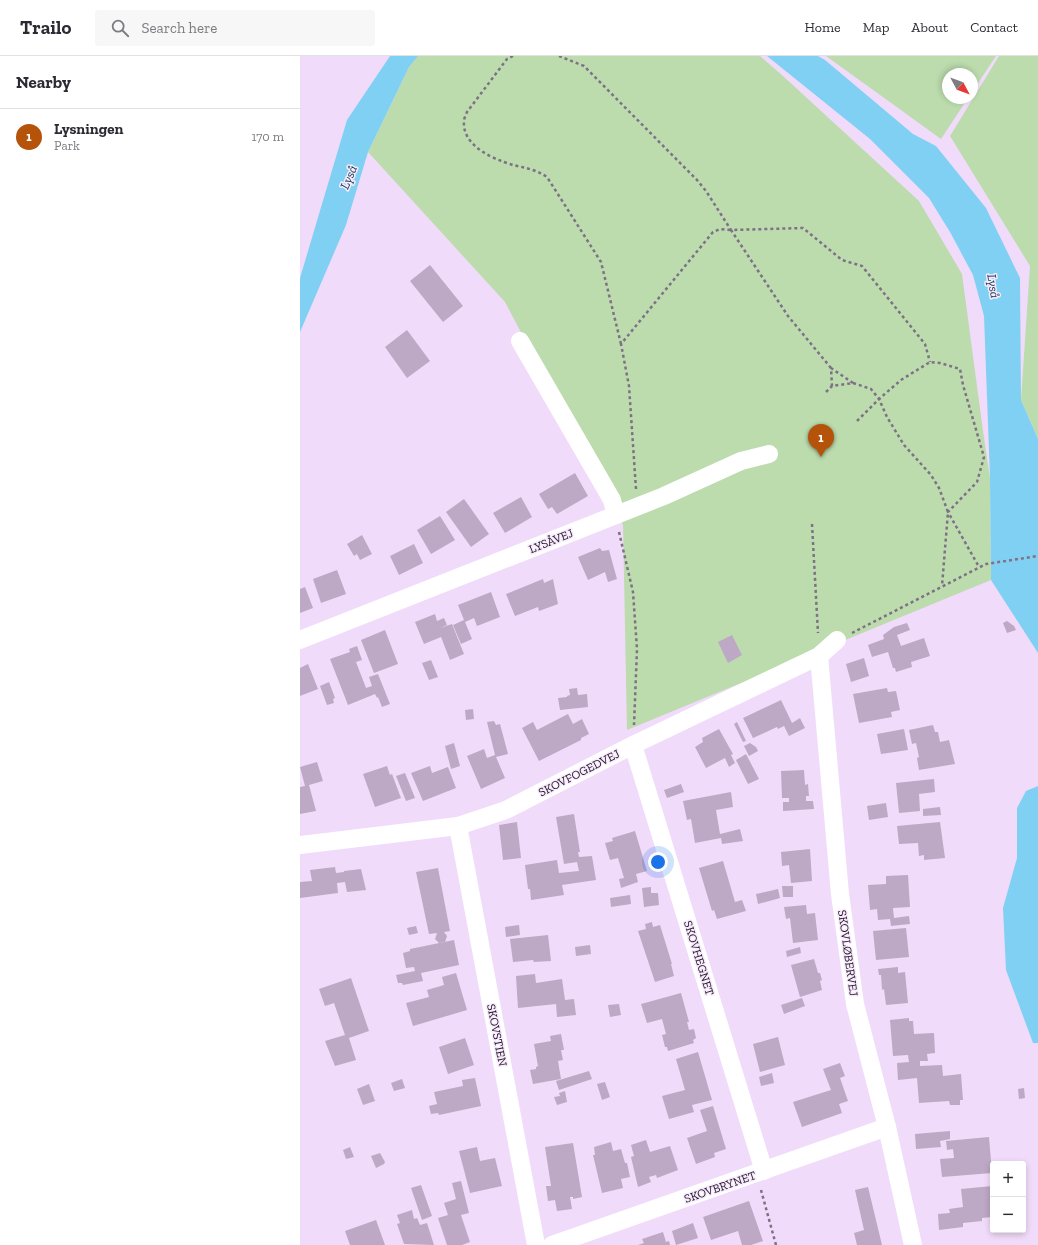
<!DOCTYPE html>
<meta charset="utf-8">
<style>
:root{--surface:#fff;--page:#f7f7f7;--text:#2b2b33;--muted:#7c7c81;--line:#e1e1e2;--accent:#b45309}
body{margin:0;font-family:"Zilla Slab",serif;background:var(--page);color:var(--text)}
.controls{position:absolute;right:12px;bottom:12px;display:grid;overflow:hidden;border-radius:4px;box-shadow:0 2px 6px #0003}
.controls button{width:36px;height:36px;display:grid;place-items:center;padding:0;border:0;border-bottom:1px solid var(--line);background:var(--surface);color:var(--text);font:20px sans-serif}
.compass{position:absolute;left:642px;top:12px;width:36px;height:36px;border-radius:50%;background:var(--surface);box-shadow:0 2px 6px #0003;rotate:131deg}
.you{position:absolute;left:358px;top:806px;width:14px;height:14px;margin:-10px;border:3px solid #fff;border-radius:50%;background:#1a73e8;box-shadow:0 0 0 6px #1a73e833}
.badge{display:grid;place-items:center;width:26px;height:26px;border-radius:50%;background:var(--accent);color:#fff;font-size:13px;font-weight:700}
.pin{position:absolute;translate:-50% -33px;filter:drop-shadow(0 1px 2px #0008)}
.pin::after{content:'';position:absolute;top:21px;width:14px;height:12px;background:inherit;clip-path:polygon(0 0,100% 0,50% 100%)}
.list{margin:0;padding:0;list-style:none}
h2{display:flex;justify-content:space-between;align-items:center;height:52px;margin:0;padding:0 16px;font-size:17px}
h2 small{font-size:13px;font-weight:400;color:var(--muted)}
.list li{display:grid;grid-template-columns:26px 1fr auto;gap:12px;align-items:center;box-sizing:border-box;height:56px;padding:0 16px;border-top:1px solid var(--line)}
.list b{display:block;font-size:15px;white-space:nowrap}
.list p{margin:0;font-size:13px;white-space:nowrap;color:var(--muted)}
.list em{font-size:13px;font-style:normal;color:var(--muted)}
.icon{flex:none;width:22px;height:22px;fill:none;stroke:currentColor;stroke-width:2;stroke-linecap:round;stroke-linejoin:round}
.map{position:relative;flex:none;width:738px;height:1189px;overflow:hidden}
header{display:flex;align-items:center;gap:24px;box-sizing:border-box;height:56px;padding:0 20px;background:var(--surface);border-bottom:1px solid var(--line)}
header strong{font-size:19px}
nav{display:flex;gap:22px;margin-inline-start:auto;font-size:14px}
.search{width:280px;height:36px;background:var(--page);display:flex;align-items:center;gap:10px;box-sizing:border-box;padding:0 14px;border-radius:4px;color:var(--muted);font-size:15px}
main{display:flex}
aside{flex:1;background:var(--surface)}
.map>svg:first-child{display:block}
</style>
<header>
<strong>Trailo</strong>
<div class="search"><svg class="icon" aria-label="search" viewBox="0 0 24 24"><circle cx="10" cy="10" r="6"/><path d="M15 15l6 6"/></svg>Search here</div>
<nav><a>Home</a><a>Map</a><a>About</a><a>Contact</a></nav>
</header>
<main>
<aside>
<h2>Nearby<small></small></h2>
<ul class="list">
<li><span class="badge">1</span><div><b>Lysningen</b><p>Park</p></div><em>170 m</em></li>
</ul>
</aside>
<div class="map">
<svg width="738" height="1189" viewBox="0 0 738 1189">
<rect width="100%" height="100%" fill="#f1dbfa"/>
<g fill="#bcdcad">
<polygon points="118,0 460,0 483,20 619,145 662,218 683,375 690,422 691,524 327,674 323,469 205,246 68,96 109,11"/>
<polygon points="526,0 696,0 672,36 672,18 648,18 648,42 668,42 641,83"/>
<polygon points="699,0 738,0 738,383 721,344 730,210 650,80"/>
</g>
<g fill="#80d0f4">
<polygon points="90,0 118,0 109,11 68,96 46,169 0,276 0,222 47,64"/>
<polygon points="467,0 518,0 525,4 613,78 636,90 686,152 720,222 721,344 738,383 738,597 691,524 690,422 684,260 673,219 650,176 629,142 570,83"/>
<polygon points="738,730 738,987 733,987 706,914 703,852 717,802 717,752 726,735"/>
</g>
<g fill="#bda8c5">
<polygon points="130,209 163,250 143,266 110,225"/>
<polygon points="107,274 130,305 107,322 85,291"/>
<polygon points="275,417 288,440 257,458 252,451 248,453 239,438"/>
<polygon points="221,441 232,461 205,477 193,457"/>
<polygon points="164,443 189,478 171,491 146,456"/>
<polygon points="140,460 155,484 131,498 117,474"/>
<polygon points="62,479 72,498 60,504 57,498 54,500 47,488"/>
<polygon points="114,488 123,507 99,519 90,500"/>
<polygon points="300,492 302,495 309,494 317,523 308,526 305,516 288,524 278,501"/>
<polygon points="37,514 46,538 21,547 13,523"/>
<polygon points="243,523 244,527 253,523 258,548 239,555 238,551 215,560 206,538"/>
<polygon points="5,531 13,552 0,557 0,533"/>
<polygon points="191,536 200,561 177,570 174,562 165,566 172,583 161,588 153,569 164,564 158,549"/>
<polygon points="135,558 137,565 144,562 147,569 140,572 152,568 164,598 150,604 141,581 124,588 115,566"/>
<polygon points="707,565 714,570 716,574 707,577 703,567"/>
<polygon points="607,567 610,574 597,579 601,590 624,582 630,600 611,606 612,611 596,616 595,612 593,612 588,596 572,601 568,589 584,583 583,579 594,571"/>
<polygon points="85,574 98,608 74,617 61,584"/>
<polygon points="432,579 442,599 428,607 418,586"/>
<polygon points="57,590 62,604 56,606 66,632 72,630 69,621 78,618 90,648 82,651 78,641 77,642 75,638 48,649 30,603 50,596 49,593"/>
<polygon points="564,602 569,620 551,626 546,608"/>
<polygon points="131,604 138,621 129,624 122,607"/>
<polygon points="8,608 18,633 0,640 0,612"/>
<polygon points="29,626 35,642 33,643 34,647 27,649 20,630"/>
<polygon points="277,632 278,639 287,638 288,651 260,654 258,642 267,641 267,640 270,639 269,633"/>
<polygon points="587,632 588,636 596,635 600,654 591,656 592,661 559,667 553,638"/>
<polygon points="481,644 492,667 500,662 505,672 489,680 484,670 478,673 477,671 453,682 443,662"/>
<polygon points="173,653 174,663 166,664 165,654"/>
<polygon points="268,658 273,668 282,663 289,678 281,682 281,684 239,705 222,672 233,666 237,674"/>
<polygon points="194,665 196,669 200,668 208,698 196,701 205,722 181,733 167,700 184,693 187,702 195,699 187,666"/>
<polygon points="437,666 446,685 443,686 434,668"/>
<polygon points="633,669 635,676 638,676 640,686 649,684 655,708 619,714 617,702 619,701 616,687 612,688 609,674"/>
<polygon points="419,673 433,698 431,699 435,707 429,711 425,702 406,712 395,691 403,686 402,682"/>
<polygon points="604,673 608,694 581,698 577,678"/>
<polygon points="154,687 160,710 151,713 145,690"/>
<polygon points="450,687 456,691 458,695 449,700 444,690"/>
<polygon points="446,698 459,723 448,728 436,704"/>
<polygon points="17,706 23,725 9,729 16,755 0,758 0,731 5,730 0,711"/>
<polygon points="87,710 90,719 92,718 101,742 75,751 63,718"/>
<polygon points="130,710 132,717 148,711 156,732 123,745 111,717"/>
<polygon points="504,714 505,729 508,728 509,740 506,740 506,745 513,745 514,753 483,755 483,746 489,746 489,742 482,742 481,715"/>
<polygon points="105,717 115,742 106,745 96,720"/>
<polygon points="634,723 635,736 619,738 620,755 599,757 596,727"/>
<polygon points="381,728 384,736 367,742 364,734"/>
<polygon points="431,736 433,751 416,754 420,778 440,773 443,785 422,788 421,782 395,787 391,763 387,764 383,745"/>
<polygon points="586,747 588,761 569,764 567,750"/>
<polygon points="640,751 641,759 623,760 623,753"/>
<polygon points="274,758 280,796 278,796 279,801 292,800 296,824 262,829 264,839 231,844 230,833 228,833 225,809 257,804 259,817 279,815 277,806 264,808 256,761"/>
<polygon points="217,766 221,802 203,804 199,769"/>
<polygon points="640,766 645,802 624,804 624,799 619,800 618,787 599,788 597,770"/>
<polygon points="335,775 347,815 336,818 338,826 321,832 319,823 324,822 318,802 310,804 305,787 313,785 312,782"/>
<polygon points="510,793 512,825 491,827 489,809 482,810 481,796"/>
<polygon points="423,805 435,846 442,844 446,855 417,863 414,854 412,855 399,812"/>
<polygon points="35,811 36,817 44,816 44,815 61,813 66,834 47,836 45,826 37,827 38,837 0,842 0,826 12,825 10,814"/>
<polygon points="138,812 150,875 144,876 147,880 145,886 139,887 135,883 137,877 129,878 116,816"/>
<polygon points="608,819 610,851 593,852 594,862 609,860 610,868 591,870 590,863 578,864 577,853 570,854 568,829 586,828 586,820"/>
<polygon points="482,830 493,830 493,841 483,841"/>
<polygon points="351,831 351,837 358,837 359,849 344,851 342,832"/>
<polygon points="478,833 480,842 458,848 456,838"/>
<polygon points="330,839 331,848 311,851 310,842"/>
<polygon points="506,849 507,858 515,857 518,884 493,887 490,862 486,863 484,851"/>
<polygon points="352,866 353,871 360,869 372,908 371,908 374,920 355,926 338,875 346,873 345,868"/>
<polygon points="219,869 220,879 206,881 205,871"/>
<polygon points="116,870 118,877 109,879 107,872"/>
<polygon points="606,872 609,901 576,904 573,875"/>
<polygon points="248,879 251,905 234,906 233,904 213,906 210,883"/>
<polygon points="154,884 159,909 121,917 123,925 103,929 102,927 98,927 96,919 115,915 114,911 106,912 103,897 110,895 110,893"/>
<polygon points="290,889 291,898 276,900 275,891"/>
<polygon points="500,891 501,897 487,901 486,895"/>
<polygon points="514,903 518,917 520,917 522,924 520,925 522,934 500,941 491,909"/>
<polygon points="598,911 598,917 605,916 608,947 586,949 584,933 582,934 581,919 579,919 578,913"/>
<polygon points="156,917 167,954 113,970 106,947 129,941 127,934 144,929 142,921"/>
<polygon points="235,918 236,927 262,923 265,944 274,943 276,959 257,961 256,948 218,952 216,920"/>
<polygon points="51,922 69,975 49,982 56,1004 35,1010 25,985 45,979 34,947 25,950 19,933"/>
<polygon points="381,937 389,966 387,966 389,974 394,973 396,982 393,984 394,987 368,995 367,991 365,991 362,979 366,978 362,963 347,967 341,948"/>
<polygon points="502,942 505,950 484,958 481,949"/>
<polygon points="319,948 321,959 310,961 308,949"/>
<polygon points="609,962 609,965 613,965 614,978 634,977 635,997 627,998 628,1005 620,1005 620,1010 642,1009 643,1020 661,1018 663,1044 660,1044 660,1049 650,1049 649,1045 619,1047 617,1022 598,1024 597,1007 609,1006 608,999 593,1000 590,964"/>
<polygon points="261,978 264,994 261,994 263,1004 258,1005 261,1023 233,1028 230,1014 236,1013 236,1011 238,1010 234,988 251,985 250,980"/>
<polygon points="478,981 485,1009 460,1016 453,988"/>
<polygon points="165,982 174,1009 148,1018 139,991"/>
<polygon points="398,996 412,1044 392,1049 394,1056 369,1063 362,1040 385,1034 376,1003"/>
<polygon points="540,1007 545,1020 540,1022 548,1045 539,1048 542,1057 502,1071 493,1046 531,1034 523,1013"/>
<polygon points="289,1015 292,1023 259,1034 256,1025"/>
<polygon points="472,1017 474,1027 461,1030 459,1021"/>
<polygon points="175,1022 181,1050 139,1059 138,1057 131,1058 129,1050 137,1048 134,1036 163,1030 162,1024"/>
<polygon points="102,1023 105,1032 94,1035 91,1027"/>
<polygon points="305,1026 310,1041 302,1044 297,1028"/>
<polygon points="69,1028 75,1045 63,1049 57,1033"/>
<polygon points="724,1032 725,1042 719,1043 718,1033"/>
<polygon points="265,1035 267,1046 257,1049 254,1041 260,1040 259,1037"/>
<polygon points="413,1050 426,1093 414,1097 415,1101 396,1108 387,1082 407,1075 400,1054"/>
<polygon points="650,1075 650,1083 640,1085 641,1091 616,1093 615,1078"/>
<polygon points="689,1081 692,1117 642,1121 640,1103 654,1102 653,1093 647,1094 646,1085"/>
<polygon points="346,1084 350,1096 370,1090 378,1114 357,1122 356,1119 349,1121 351,1126 338,1131 331,1101 334,1100 331,1089"/>
<polygon points="311,1086 313,1095 321,1093 325,1107 327,1107 330,1121 321,1123 323,1132 302,1137 293,1099 295,1099 294,1091"/>
<polygon points="273,1087 282,1141 273,1143 273,1141 270,1141 272,1153 257,1155 255,1144 248,1145 246,1130 251,1130 245,1091"/>
<polygon points="50,1091 54,1101 46,1103 43,1094"/>
<polygon points="177,1091 180,1105 195,1102 202,1130 170,1137 159,1095"/>
<polygon points="80,1097 85,1106 84,1108 76,1112 71,1100"/>
<polygon points="161,1125 169,1157 161,1159 170,1186 162,1189 147,1189 138,1162 148,1159 144,1147 156,1143 152,1127"/>
<polygon points="121,1129 132,1160 122,1164 111,1132"/>
<polygon points="692,1130 692,1161 682,1162 682,1165 663,1167 663,1171 639,1174 638,1158 650,1157 649,1153 663,1151 661,1133"/>
<polygon points="568,1131 582,1189 557,1189 554,1177 564,1174 555,1134"/>
<polygon points="449,1145 463,1185 451,1189 442,1189 438,1175 411,1184 403,1161"/>
<polygon points="112,1154 114,1163 117,1162 120,1169 127,1167 134,1189 104,1188 97,1168 100,1167 97,1159"/>
<polygon points="76,1164 85,1189 50,1189 45,1175"/>
<polygon points="393,1167 398,1182 376,1189 372,1175"/>
<polygon points="363,1176 366,1186 369,1185 370,1189 338,1189 344,1187 342,1183"/>
</g>
<g fill="none" stroke-linecap="round" stroke-linejoin="round">
<g stroke="#7f7185" stroke-width="2.5" stroke-dasharray="3 3" stroke-linecap="butt">
<path d="M 213,0 L 207,3 L 167,56 C 166,59 164,62 164,65 C 162,87 187,100 204,106 C 220,112 232,111 247,121 L 301,206 L 321,288"/>
<polyline points="259,0 284,10 397,124 406,135 431,174"/>
<polyline points="531,312 488,260 431,174 503,172 542,204 562,210 625,288 630,306"/>
<polyline points="553,327 531,312 532,330 553,327 571,333 579,343 587,361 604,389 631,419 639,432 648,456 642,530"/>
<polyline points="526,336 532,330"/>
<polyline points="557,365 579,343 601,324 630,306 640,307 660,313 663,329 684,401 677,426 648,456 679,511"/>
<polyline points="336,433 329,330 321,288 413,176 420,173 431,174"/>
<polyline points="512,468 518,577"/>
<polyline points="319,476 333,536 337,593 334,669"/>
<polyline points="552,577 686,508 738,500"/>
<polyline points="461,1134 476,1189"/>
</g>
<g stroke="#fff" stroke-width="18">
<polyline points="220,285 312,444 316,459"/>
<polyline points="0,584 364,440 441,405 469,398"/>
<polyline points="519,600 540,838 555,948 587,1071 613,1189"/>
<polyline points="333,689 464,1115"/>
<polyline points="158,770 236,1189"/>
<polyline points="0,789 158,770 206,754 333,689 519,600 537,584"/>
<polyline points="252,1189 587,1071"/>
</g>
</g>
<g text-anchor="middle" stroke-width="3" stroke-linejoin="round" paint-order="stroke">
<g font-size="12" fill="#211924" stroke="#f9ebfe">
<text transform="translate(251 485) rotate(-22)" y="4">LYSÅVEJ</text>
<text transform="translate(279 717) rotate(-27)" y="4">SKOVFOGEDVEJ</text>
<text transform="translate(548 897) rotate(82)" y="4">SKOVLØBERVEJ</text>
<text transform="translate(399 902) rotate(73)" y="4">SKOVHEGNET</text>
<text transform="translate(197 979) rotate(79)" y="4">SKOVSTIEN</text>
<text transform="translate(420 1131) rotate(-19)" y="4">SKOVBRYNET</text>
</g>
<g font-size="13" font-style="italic" fill="#1e4151" stroke="#f9ebfe">
<text transform="translate(48 121) rotate(-67)" y="5">Lyså</text>
<text transform="translate(694 230) rotate(81)" y="5">Lyså</text>
</g>
</g>
</svg>
<div class="controls">
<button>+</button>
<button>−</button>
</div>
<svg class="compass" viewBox="-18 -18 36 36"><path d="M0-13l5 13h-10z" fill="#e53935"/><path d="M0 13l5-13h-10z" fill="#7c7c81"/></svg>
<div class="you"></div>
<div class="pin badge" style="left:521px;top:401px">1</div>
</div>
</main>
